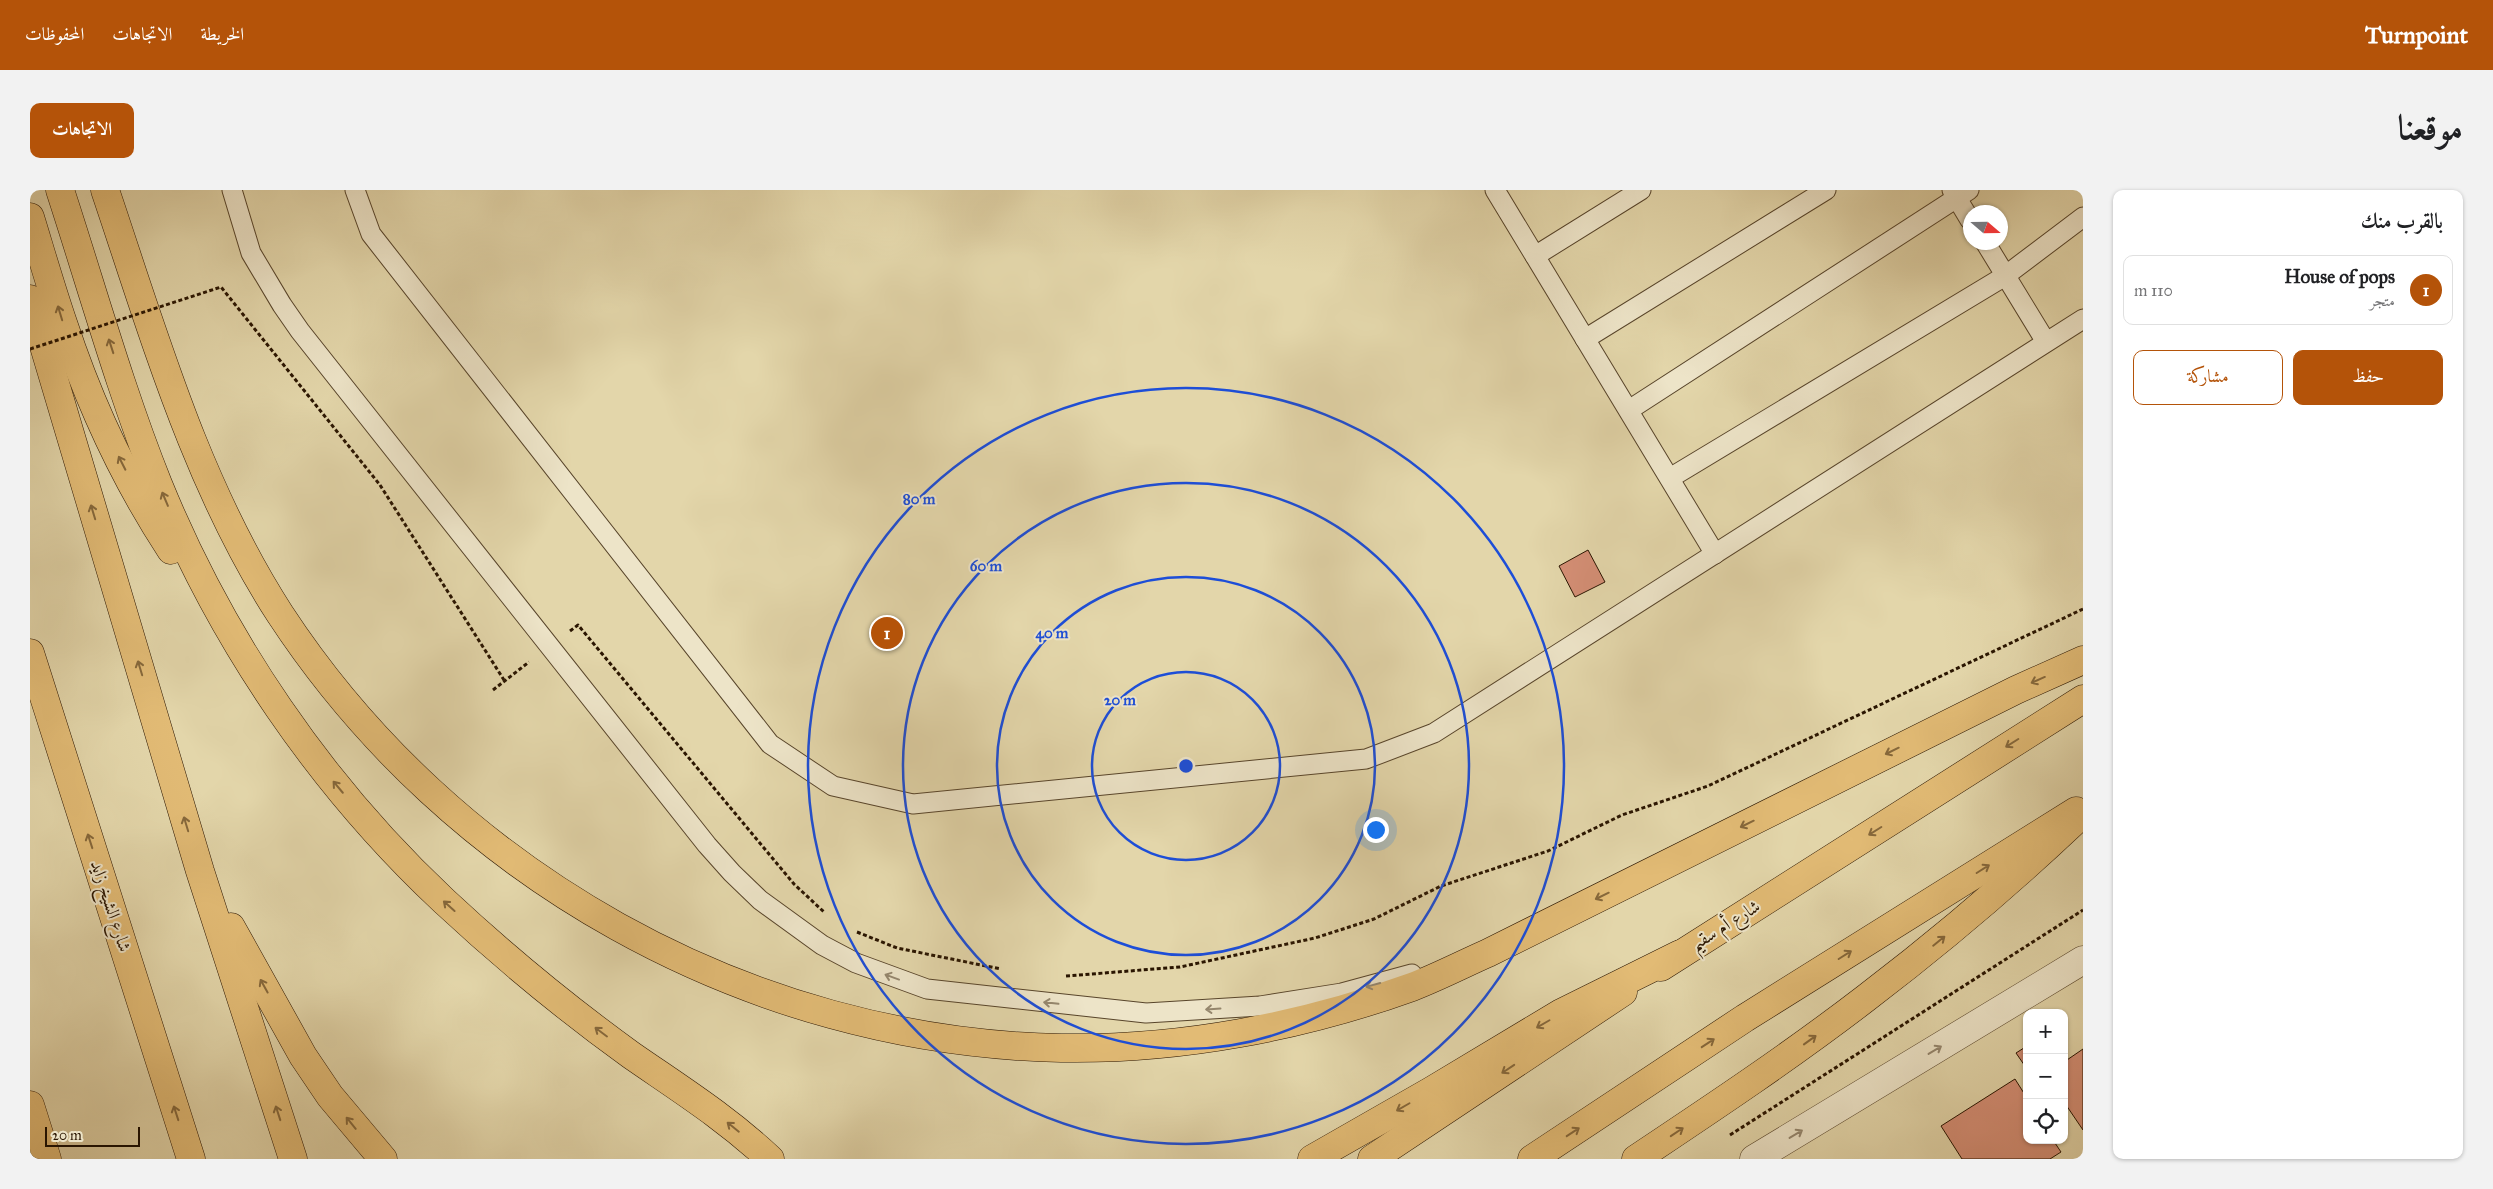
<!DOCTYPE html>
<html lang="ar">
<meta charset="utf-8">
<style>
:root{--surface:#fff;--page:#f2f2f2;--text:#202124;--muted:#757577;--line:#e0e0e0;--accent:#b45309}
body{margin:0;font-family:"IM FELL Great Primer",Amiri,serif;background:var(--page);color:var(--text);direction:rtl}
.controls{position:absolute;right:15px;bottom:15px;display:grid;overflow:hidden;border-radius:10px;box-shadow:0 1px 4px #0004}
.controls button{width:45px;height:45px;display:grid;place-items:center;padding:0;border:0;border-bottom:1px solid var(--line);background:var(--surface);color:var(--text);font:25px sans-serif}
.compass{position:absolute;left:1933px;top:15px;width:45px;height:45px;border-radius:50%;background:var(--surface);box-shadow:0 1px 4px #0004;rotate:110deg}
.scale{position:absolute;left:15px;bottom:12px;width:95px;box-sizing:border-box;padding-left:5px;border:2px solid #2a1501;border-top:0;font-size:14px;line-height:18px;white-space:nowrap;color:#2a1501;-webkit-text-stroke:4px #ede4c8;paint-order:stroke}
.you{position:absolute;left:1345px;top:639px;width:18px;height:18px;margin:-12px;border:4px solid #fff;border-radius:50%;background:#1a73e8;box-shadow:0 0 0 8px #1a73e833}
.badge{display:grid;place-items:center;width:32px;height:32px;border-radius:50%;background:var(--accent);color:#fff;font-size:16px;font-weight:700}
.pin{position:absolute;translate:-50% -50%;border:2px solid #fff;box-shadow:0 1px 5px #0006}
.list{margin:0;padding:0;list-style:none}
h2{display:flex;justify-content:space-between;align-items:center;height:65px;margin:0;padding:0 20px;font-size:21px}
h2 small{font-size:16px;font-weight:400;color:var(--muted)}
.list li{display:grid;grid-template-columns:32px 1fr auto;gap:15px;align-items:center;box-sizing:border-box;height:70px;margin:0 10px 10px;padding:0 10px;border:1px solid var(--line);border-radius:10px}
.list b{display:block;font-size:19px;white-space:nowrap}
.list p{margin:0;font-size:16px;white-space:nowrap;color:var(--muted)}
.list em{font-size:16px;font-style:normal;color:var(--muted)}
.actions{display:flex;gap:10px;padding:15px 20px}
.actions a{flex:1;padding:11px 0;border:1px solid var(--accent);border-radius:10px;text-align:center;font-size:18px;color:var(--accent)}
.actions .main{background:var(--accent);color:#fff}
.icon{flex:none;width:28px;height:28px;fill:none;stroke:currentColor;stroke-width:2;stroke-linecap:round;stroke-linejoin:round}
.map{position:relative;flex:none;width:2053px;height:969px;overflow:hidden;direction:ltr;border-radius:10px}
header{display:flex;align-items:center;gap:30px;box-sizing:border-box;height:70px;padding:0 25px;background:var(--accent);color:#fff}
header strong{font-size:24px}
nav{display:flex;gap:28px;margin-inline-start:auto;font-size:18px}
.intro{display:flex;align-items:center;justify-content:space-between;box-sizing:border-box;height:120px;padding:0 30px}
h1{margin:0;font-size:35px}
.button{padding:12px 22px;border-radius:10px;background:var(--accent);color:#fff;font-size:18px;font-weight:700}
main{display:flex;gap:30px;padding:0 30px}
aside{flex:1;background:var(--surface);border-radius:10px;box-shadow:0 1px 4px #0004}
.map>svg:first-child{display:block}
</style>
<header>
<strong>Turnpoint</strong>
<nav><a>الخريطة</a><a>الاتجاهات</a><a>المحفوظات</a></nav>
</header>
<div class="intro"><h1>موقعنا</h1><a class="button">الاتجاهات</a></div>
<main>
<aside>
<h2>بالقرب منك<small></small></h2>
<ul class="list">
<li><span class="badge">1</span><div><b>House of pops</b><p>متجر</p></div><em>110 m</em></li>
</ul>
<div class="actions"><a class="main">حفظ</a><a>مشاركة</a></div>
</aside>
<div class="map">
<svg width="2053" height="969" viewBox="0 0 2053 969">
<rect width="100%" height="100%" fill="#e3d6aa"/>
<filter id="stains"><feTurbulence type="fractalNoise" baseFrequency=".004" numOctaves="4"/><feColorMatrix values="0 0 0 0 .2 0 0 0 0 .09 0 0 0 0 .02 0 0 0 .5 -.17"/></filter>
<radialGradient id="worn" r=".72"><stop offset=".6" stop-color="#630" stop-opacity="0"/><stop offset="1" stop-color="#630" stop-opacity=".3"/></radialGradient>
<g fill="#d58f76" stroke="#2a1501">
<polygon points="1558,360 1575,392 1545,407 1529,376"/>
<polygon points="1997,856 1997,879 1986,863"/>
<polygon points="2053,859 2053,940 2034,912 2034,872"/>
<polygon points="1985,889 1997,908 1997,950 2023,950 2031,962 2020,969 1932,969 1911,936"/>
</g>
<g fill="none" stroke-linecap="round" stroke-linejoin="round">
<g stroke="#58452b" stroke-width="21">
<g id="service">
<polyline points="202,0 221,63 252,115 270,141 677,655 702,683 730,710 792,755 826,773 897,799 1116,823 1230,816 1312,803 1382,784"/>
<polyline points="325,0 341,44 740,554 803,596 883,614 1336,569 1404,543 2053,129"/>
<polyline points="1465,0 1685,364"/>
<polyline points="1922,0 1940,30"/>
<polyline points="1955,52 2016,152"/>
<polyline points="1505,66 1611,0"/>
<polyline points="1555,149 1796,0"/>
<polyline points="1599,220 1939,0"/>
<polyline points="1640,288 1975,86 2053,27"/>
</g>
</g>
<g stroke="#58452b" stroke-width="29">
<polyline id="minor" points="1724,969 2053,770"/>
</g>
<g stroke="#2a1501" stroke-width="29">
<g id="primary">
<polyline points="1631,777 2053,509"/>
<polyline points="1342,969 1593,802"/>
<polyline points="1502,969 1715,828 2046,621"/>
</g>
</g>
<g stroke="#2a1501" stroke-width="29">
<g id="motorway">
<path d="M 30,0 C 62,98 90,199 128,294 C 192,451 291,596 414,711 C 473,766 536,818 601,865 C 650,899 695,927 740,969"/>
<path d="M 75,0 C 124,145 166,294 250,424 C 421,685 719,852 1031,858 C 1149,860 1271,837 1382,797 C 1408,787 1433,774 1458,763 L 1986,500 L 2053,470"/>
<path d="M 0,27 C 11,63 21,98 33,133 C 59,212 95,290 141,360"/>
<polyline points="0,109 170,681 263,969"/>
<polyline points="0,463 161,969"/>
<polyline points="201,737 273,866 300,906 353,969"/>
<polyline points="0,915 17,969"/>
<polyline points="1282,969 1401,901 1531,823 1650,764"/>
<path d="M 1606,969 C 1684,917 1762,865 1836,808 C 1912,750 1984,689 2053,623"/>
</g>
</g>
<g stroke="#2a1501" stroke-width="3" stroke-dasharray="4 2.5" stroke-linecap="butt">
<polyline points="350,295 474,490"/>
<polyline points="540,441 548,435 764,694 794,722"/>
<polyline points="463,500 499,472"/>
<polyline points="827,742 867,758 971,779"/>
<polyline points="1036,786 1150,777 1285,748 1344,729 1411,696 1518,661 1592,625 1678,596 2053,419"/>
<polyline points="1700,945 2053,720"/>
</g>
<use href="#service" stroke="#ede4c8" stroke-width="19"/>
<use href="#minor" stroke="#ede4c8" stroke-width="28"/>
<use href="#primary" stroke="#e2bb75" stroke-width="28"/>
<use href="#motorway" stroke="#e2bb75" stroke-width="28"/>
<polyline stroke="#2a1501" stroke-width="3" stroke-dasharray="4 2.5" stroke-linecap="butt" points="0,159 191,97 350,295"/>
</g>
<defs><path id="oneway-shaft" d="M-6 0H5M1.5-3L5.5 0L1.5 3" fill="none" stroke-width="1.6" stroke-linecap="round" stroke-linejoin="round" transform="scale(1.25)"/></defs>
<g stroke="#86683b">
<use href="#oneway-shaft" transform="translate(30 123) rotate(-107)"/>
<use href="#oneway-shaft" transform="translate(81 156) rotate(-108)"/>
<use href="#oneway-shaft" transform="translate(92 273) rotate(-117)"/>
<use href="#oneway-shaft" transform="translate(135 309) rotate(-113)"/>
<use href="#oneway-shaft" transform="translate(63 322) rotate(-107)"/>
<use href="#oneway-shaft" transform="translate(110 478) rotate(-107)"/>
<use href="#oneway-shaft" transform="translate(2008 490) rotate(156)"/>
<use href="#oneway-shaft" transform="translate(1982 553) rotate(148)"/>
<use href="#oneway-shaft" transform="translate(1862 561) rotate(154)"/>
<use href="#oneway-shaft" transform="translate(308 597) rotate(-130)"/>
<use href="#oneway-shaft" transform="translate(156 634) rotate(-107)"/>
<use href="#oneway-shaft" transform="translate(1717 634) rotate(154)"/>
<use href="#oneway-shaft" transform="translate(1845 641) rotate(148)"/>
<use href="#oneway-shaft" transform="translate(60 651) rotate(-108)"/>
<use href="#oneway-shaft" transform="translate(1953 679) rotate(-32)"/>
<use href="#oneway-shaft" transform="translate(1572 706) rotate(154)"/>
<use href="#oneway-shaft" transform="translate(419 716) rotate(-138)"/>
<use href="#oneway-shaft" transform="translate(1909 751) rotate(-39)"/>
<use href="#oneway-shaft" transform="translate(1815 765) rotate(-32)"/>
<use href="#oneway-shaft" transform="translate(234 796) rotate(-119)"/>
<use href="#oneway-shaft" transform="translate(1513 834) rotate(150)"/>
<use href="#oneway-shaft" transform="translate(571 842) rotate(-143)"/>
<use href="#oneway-shaft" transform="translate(1780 850) rotate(-36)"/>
<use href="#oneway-shaft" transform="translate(1678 853) rotate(-33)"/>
<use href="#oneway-shaft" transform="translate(1478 879) rotate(146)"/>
<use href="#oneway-shaft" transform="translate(1373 917) rotate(150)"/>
<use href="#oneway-shaft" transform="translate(146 923) rotate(-108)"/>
<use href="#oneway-shaft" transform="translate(248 923) rotate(-108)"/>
<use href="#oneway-shaft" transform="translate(321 933) rotate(-129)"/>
<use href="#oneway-shaft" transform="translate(703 937) rotate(-141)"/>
<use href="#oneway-shaft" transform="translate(1543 942) rotate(-33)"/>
<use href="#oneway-shaft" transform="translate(1647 942) rotate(-34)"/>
</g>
<g stroke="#95876e">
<use href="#oneway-shaft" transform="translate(862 787) rotate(-160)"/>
<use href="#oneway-shaft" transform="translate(1343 795) rotate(165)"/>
<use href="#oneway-shaft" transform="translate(1021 813) rotate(-174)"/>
<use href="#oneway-shaft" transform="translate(1183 819) rotate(176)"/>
<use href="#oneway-shaft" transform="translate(1905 860) rotate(-31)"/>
<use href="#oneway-shaft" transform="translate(1766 944) rotate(-31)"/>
</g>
<g fill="none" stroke="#1d4ed8" stroke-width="2.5">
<circle cx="1156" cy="576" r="94"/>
<circle cx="1156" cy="576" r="189"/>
<circle cx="1156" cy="576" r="283"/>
<circle cx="1156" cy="576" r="378"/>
</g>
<g text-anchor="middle" stroke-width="4" stroke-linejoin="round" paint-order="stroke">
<g font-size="18" fill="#2a1501" stroke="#ede4c8">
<text transform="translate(81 716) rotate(72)" y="6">شارع الشيخ زايد</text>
<text transform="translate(1695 735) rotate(-32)" y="6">شارع أم سقيم</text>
</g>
</g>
<circle cx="1156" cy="576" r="8" fill="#1d4ed8" stroke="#ede4c8" stroke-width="2.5"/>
<g font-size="15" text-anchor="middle" font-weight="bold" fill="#1d4ed8" stroke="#ede4c8" stroke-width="4" stroke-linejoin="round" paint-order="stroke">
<text x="889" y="314">80 m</text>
<text x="956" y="381">60 m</text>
<text x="1022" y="448">40 m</text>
<text x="1090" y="515">20 m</text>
</g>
<rect width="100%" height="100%" filter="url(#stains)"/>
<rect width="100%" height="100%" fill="url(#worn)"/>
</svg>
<div class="controls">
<button>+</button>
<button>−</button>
<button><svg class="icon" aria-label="locate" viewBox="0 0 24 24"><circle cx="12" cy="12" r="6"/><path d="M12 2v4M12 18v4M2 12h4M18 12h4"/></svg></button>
</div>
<svg class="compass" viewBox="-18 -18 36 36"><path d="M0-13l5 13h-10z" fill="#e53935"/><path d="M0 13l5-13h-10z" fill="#757577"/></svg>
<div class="scale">20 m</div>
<div class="you"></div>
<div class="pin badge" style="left:857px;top:443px">1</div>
</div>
</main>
